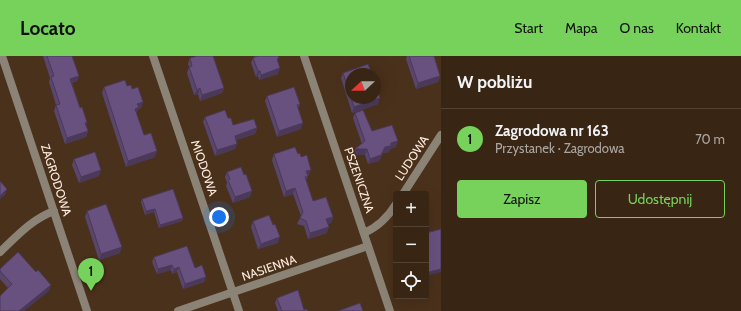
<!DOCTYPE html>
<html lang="pl">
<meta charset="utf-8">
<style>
:root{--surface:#382514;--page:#3f2d1d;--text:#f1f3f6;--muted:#aba5a0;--line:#524234;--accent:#76d25a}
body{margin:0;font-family:Cabin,sans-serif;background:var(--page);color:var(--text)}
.controls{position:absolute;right:12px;bottom:12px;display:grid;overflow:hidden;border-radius:4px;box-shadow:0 4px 16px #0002}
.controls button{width:36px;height:36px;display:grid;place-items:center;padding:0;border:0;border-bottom:1px solid var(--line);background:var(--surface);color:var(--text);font:20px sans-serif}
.compass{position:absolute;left:345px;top:12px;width:36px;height:36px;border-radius:50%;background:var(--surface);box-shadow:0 4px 16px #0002;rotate:248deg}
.you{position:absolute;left:219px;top:161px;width:14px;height:14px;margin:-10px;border:3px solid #fff;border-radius:50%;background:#1a73e8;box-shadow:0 0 0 6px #1a73e833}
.badge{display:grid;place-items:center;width:26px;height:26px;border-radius:50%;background:var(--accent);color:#111;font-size:13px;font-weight:700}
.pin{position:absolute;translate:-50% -33px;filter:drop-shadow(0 1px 2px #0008)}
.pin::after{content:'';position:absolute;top:21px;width:14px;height:12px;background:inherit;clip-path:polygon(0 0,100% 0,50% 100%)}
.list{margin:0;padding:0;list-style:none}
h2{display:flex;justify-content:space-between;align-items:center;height:52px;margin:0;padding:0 16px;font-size:17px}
h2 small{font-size:13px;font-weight:400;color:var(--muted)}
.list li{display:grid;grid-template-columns:26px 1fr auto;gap:12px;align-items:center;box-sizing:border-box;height:60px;padding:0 16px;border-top:1px solid var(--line)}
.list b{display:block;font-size:15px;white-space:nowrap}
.list p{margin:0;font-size:13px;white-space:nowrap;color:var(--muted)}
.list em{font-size:13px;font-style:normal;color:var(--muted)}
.actions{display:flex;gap:8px;padding:12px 16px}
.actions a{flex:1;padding:9px 0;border:1px solid var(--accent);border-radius:4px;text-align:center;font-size:14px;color:var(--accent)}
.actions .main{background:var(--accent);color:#111}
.icon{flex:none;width:22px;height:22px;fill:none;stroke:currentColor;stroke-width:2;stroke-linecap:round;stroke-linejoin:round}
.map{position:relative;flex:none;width:441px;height:255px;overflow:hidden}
header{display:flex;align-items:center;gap:24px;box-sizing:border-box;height:56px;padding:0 20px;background:var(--accent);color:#111}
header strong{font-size:19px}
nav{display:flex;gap:22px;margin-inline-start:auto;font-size:14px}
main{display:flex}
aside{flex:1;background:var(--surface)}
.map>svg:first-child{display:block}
</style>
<header>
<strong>Locato</strong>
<nav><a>Start</a><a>Mapa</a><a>O nas</a><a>Kontakt</a></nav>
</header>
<main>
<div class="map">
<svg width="441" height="255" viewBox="0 0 441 255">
<rect width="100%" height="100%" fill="#4a311b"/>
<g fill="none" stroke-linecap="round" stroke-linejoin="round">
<g stroke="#8b8476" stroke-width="8">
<polyline points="2,0 87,255"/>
<polyline points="153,0 239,255"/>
<polyline points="304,0 390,255"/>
<polyline points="403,138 441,79"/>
<path d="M 364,177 C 378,171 388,161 396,148"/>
<path d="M 0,196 C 17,180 32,163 54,155"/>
<polyline points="178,255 368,190"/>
</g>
</g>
<g fill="#5a466d">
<polygon points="43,0 72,0 79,20 77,25 72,27 80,52 87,66 86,69 88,75 86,81 65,88 54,55 56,49 49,26 50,22"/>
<polygon points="254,0 278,0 278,18 259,24 258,20 256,21 251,7 253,2 255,1"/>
<polygon points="407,0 434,0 440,20 438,26 416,33 406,3"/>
<polygon points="190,2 224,32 222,37 200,45 198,38 194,39 187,17 189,11 188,8"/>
<polygon points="343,17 378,48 352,57 341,22"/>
<polygon points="127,30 132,33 143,46 141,52 138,53 136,57 144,79 155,101 126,111 102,37 104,31"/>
<polygon points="267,40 300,48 298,52 301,73 277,81 265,45"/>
<polygon points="355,57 372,75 396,91 390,93 389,96 383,97 379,105 368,108 365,99 353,99 355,93 362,88 353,62"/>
<polygon points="205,61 228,62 233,69 257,72 255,78 236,84 235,93 215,100 203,66"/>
<polygon points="274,98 298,98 309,119 308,120 306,124 313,145 333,161 331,167 327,168 327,177 308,183 304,170 297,168 301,160 293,138 284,141 272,104"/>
<polygon points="74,103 99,120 79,127 72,109"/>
<polygon points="227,116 250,141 233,147 226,130 227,127 225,121"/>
<polygon points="142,143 183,162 182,165 159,172 154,156 145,159 141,146"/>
<polygon points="87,155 120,197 99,204 85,161"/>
<polygon points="253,165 278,187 258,193 251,171"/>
<polygon points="154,201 206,221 204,226 183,233 177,216 172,218 171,214 157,218 152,206"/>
<polygon points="0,213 49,235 8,232 0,223"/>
<polygon points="277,242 308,255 278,255 275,247"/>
</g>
<g fill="#4a3959">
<polygon points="280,12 278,18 259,24 261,19"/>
<polygon points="258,15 260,15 258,20 256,21"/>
<polygon points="79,20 77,25 68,28 70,23"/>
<polygon points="440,20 438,26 416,33 418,27"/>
<polygon points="200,32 198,38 194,39 197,34"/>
<polygon points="224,32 222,37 200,45 202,39"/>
<polygon points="380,42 378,48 352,57 354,51"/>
<polygon points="143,46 141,52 138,53 137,57 133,59 137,48"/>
<polygon points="303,67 301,73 277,81 279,75"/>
<polygon points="257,72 255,78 233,85 235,80"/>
<polygon points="88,75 86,81 65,88 67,82"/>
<polygon points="398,85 396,91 390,93 389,96 383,97 379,105 368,108 370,103 391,87"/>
<polygon points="237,88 235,93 215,100 217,94"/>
<polygon points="355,93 367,93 365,99 353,99"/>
<polygon points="157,95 155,101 126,111 128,105"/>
<polygon points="101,114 99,120 79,127 81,121"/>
<polygon points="311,114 309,119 304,121 306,115"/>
<polygon points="295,132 293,138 284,141 286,135"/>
<polygon points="7,133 5,139 0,143 0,140"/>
<polygon points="252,135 250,141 233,147 235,141"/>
<polygon points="155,153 154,156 145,159 146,155"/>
<polygon points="333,161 331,167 324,169 326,163"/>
<polygon points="183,162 182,165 159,172 160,169"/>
<polygon points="329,171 327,177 308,183 310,177"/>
<polygon points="280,181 278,187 258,193 261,188"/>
<polygon points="122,191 120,197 99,204 101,198"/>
<polygon points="172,209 171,214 157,218 158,213"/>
<polygon points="179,211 177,216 172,218 174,213"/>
<polygon points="441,213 441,216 426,220 426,217"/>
<polygon points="206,221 204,226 183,233 185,228"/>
<polygon points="51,229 49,235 24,255 19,255"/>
</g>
<g fill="#69517f" stroke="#4a3959">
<polygon points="47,0 72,0 79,20 70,23 80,52 82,51 87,66 85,67 88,75 67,82 56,49 60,48 51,21 54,20"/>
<polygon points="197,0 213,0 224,32 202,39 200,32 197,34 189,11 192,10 190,2"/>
<polygon points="258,0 278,0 279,2 277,3 280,12 261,19 260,15 258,15 253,2"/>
<polygon points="409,0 434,0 440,20 418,27"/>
<polygon points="368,8 372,18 351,18 351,41 343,17"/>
<polygon points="125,24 127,30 131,29 132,33 138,31 143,46 137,48 139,51 135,53 144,79 151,77 157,95 128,105 104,31"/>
<polygon points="375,27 380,42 354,51 351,42 375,42"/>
<polygon points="294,31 300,48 297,49 303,67 279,75 267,40"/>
<polygon points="225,54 228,62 231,62 233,69 254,63 257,72 235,80 237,88 217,94 205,61"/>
<polygon points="363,54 372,75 392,69 398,85 391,87 391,90 385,91 381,99 370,103 367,93 355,93 365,85 355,57"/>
<polygon points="295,91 298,98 300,97 301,101 307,99 309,107 311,114 306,115 308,120 305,121 313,145 326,141 333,161 326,163 329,171 310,177 306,165 300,162 303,156 295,132 286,135 274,98"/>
<polygon points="95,96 101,114 81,121 74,103"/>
<polygon points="241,111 244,119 246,118 252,135 235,141 228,124 230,123 227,116"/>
<polygon points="0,125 7,133 0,140"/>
<polygon points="173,133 183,162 160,169 155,153 146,155 142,143"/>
<polygon points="106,148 122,191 101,198 87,155"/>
<polygon points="269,159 273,169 275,168 280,181 261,188 253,165"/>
<polygon points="441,173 441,213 426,217 426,177"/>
<polygon points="187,190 195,212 202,209 206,221 185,228 179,211 174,213 172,209 158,213 154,201"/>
<polygon points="18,196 36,216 38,214 51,229 19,255 0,255 0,240 12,228 0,215 0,213"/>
<polygon points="298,234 304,254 307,253 308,255 282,255 277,242"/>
<polygon points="360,247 363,255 338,255"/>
</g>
<g text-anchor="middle" stroke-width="3" stroke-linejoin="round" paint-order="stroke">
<g font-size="12" fill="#fcebde" stroke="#4a311b">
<text transform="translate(412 102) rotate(-57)" y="4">LUDOWA</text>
<text transform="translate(204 112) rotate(71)" y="4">MIODOWA</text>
<text transform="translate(56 124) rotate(72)" y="4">ZAGRODOWA</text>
<text transform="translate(359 124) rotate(71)" y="4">PSZENICZNA</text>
<text transform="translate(269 212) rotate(-19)" y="4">NASIENNA</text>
</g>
</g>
</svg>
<div class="controls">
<button>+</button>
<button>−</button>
<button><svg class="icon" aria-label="locate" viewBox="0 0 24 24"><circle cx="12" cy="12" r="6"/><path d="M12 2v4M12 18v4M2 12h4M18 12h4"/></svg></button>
</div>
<svg class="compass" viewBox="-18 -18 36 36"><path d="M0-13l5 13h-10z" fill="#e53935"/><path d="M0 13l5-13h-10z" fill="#aba5a0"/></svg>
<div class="you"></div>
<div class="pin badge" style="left:91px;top:235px">1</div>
</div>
<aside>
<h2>W pobliżu<small></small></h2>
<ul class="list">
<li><span class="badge">1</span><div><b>Zagrodowa nr 163</b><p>Przystanek · Zagrodowa</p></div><em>70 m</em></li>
</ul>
<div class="actions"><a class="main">Zapisz</a><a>Udostępnij</a></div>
</aside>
</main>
